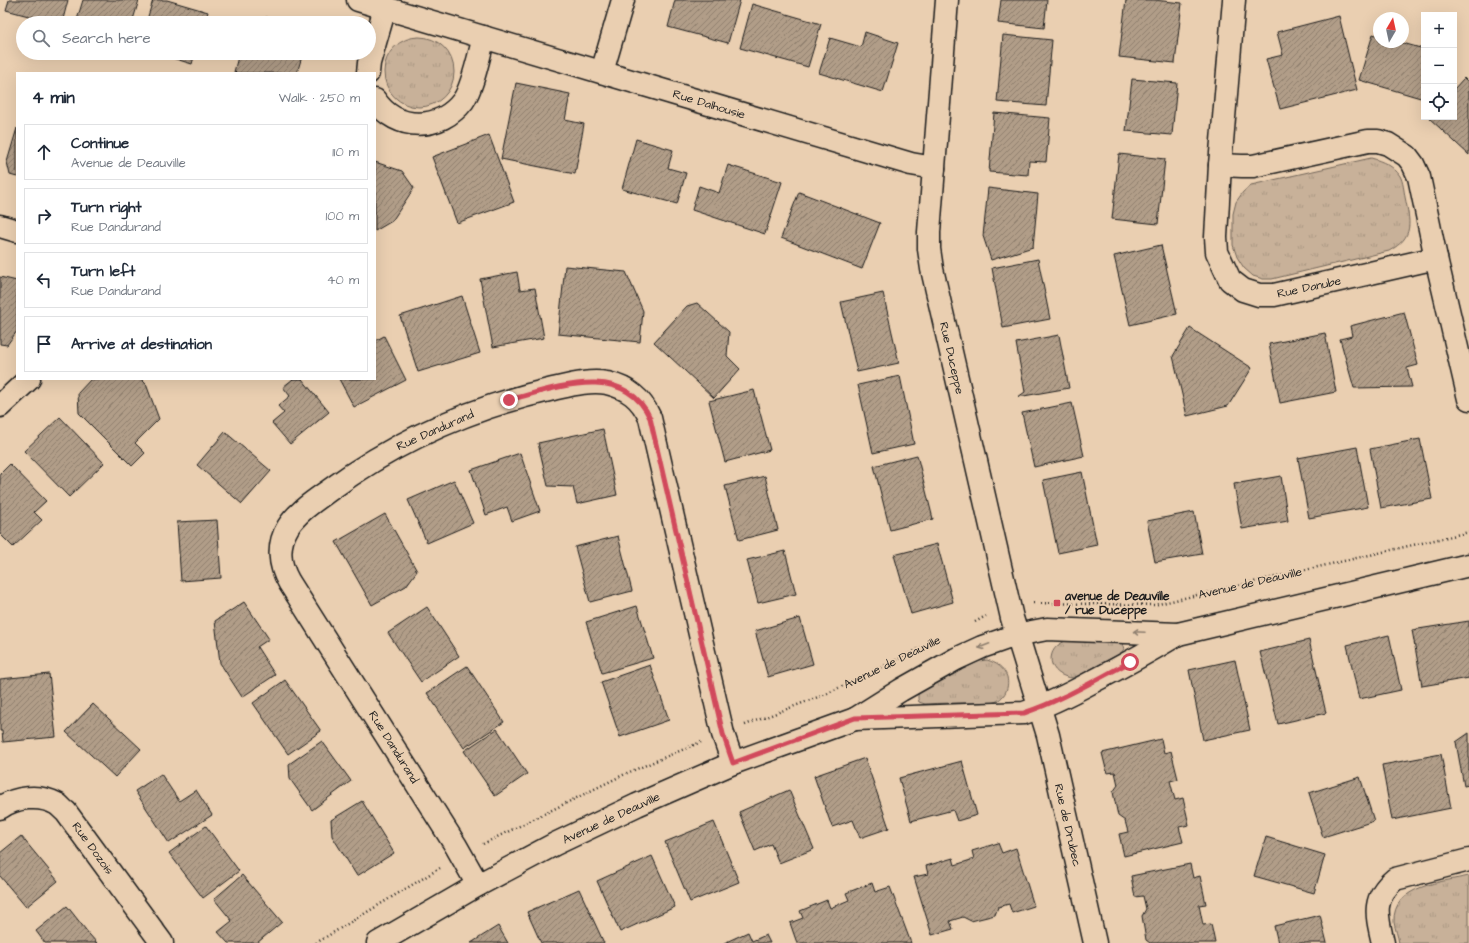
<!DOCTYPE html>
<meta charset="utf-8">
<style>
:root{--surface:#fff;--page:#f6f6f7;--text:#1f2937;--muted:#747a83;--line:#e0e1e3}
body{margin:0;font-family:"Architects Daughter",sans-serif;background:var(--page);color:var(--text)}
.controls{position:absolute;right:12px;top:12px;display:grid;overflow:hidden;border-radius:0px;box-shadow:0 4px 16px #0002}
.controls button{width:36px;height:36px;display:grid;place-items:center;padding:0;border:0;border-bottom:1px solid var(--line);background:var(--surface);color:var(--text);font:20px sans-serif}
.compass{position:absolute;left:1373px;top:12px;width:36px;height:36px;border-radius:50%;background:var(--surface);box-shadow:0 4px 16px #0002;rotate:9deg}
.stop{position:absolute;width:12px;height:12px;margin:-9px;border:3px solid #d1495b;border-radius:50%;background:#fff}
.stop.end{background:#d1495b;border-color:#fff;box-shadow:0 1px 4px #0008}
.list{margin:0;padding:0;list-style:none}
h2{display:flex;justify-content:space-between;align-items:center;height:52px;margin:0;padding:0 16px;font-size:17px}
h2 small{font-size:13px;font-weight:400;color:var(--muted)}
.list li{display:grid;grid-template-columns:26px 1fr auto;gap:12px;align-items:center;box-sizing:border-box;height:56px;margin:0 8px 8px;padding:0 8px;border:1px solid var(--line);border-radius:0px}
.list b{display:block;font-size:15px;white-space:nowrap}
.list p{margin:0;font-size:13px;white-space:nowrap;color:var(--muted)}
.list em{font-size:13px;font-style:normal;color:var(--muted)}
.icon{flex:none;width:22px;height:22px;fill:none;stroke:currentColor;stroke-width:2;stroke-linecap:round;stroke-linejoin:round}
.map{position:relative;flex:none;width:1469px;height:943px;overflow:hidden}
.search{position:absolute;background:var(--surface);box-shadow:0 4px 16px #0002;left:16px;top:16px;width:360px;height:44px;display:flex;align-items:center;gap:10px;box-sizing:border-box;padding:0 14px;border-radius:22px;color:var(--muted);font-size:15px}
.panel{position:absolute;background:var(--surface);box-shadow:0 4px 16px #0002;left:16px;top:72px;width:360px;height:308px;border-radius:0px}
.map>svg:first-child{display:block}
</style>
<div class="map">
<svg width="1469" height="943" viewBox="0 0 1469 943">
<defs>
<pattern id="grass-tufts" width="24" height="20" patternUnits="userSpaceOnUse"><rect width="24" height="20" fill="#c8b199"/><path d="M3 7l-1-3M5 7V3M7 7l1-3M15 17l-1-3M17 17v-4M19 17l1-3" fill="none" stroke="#ab9883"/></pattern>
<pattern id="building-hatch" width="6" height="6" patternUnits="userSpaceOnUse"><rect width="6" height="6" fill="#b19d88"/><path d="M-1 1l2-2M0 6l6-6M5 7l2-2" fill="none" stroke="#8f7f6e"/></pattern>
</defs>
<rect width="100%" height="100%" fill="#eacfb1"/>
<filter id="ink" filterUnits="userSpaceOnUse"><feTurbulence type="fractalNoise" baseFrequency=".025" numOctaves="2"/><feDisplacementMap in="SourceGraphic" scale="8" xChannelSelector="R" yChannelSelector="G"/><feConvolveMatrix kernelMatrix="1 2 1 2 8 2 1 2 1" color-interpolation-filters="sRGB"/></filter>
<g filter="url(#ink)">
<g fill="url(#grass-tufts)" stroke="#72665a">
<circle cx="419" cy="72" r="35"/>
<path d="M 1371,158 C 1382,161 1394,166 1400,176 C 1403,181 1404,191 1405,197 C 1410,222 1415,237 1389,251 L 1272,279 L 1263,279 L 1253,276 L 1244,268 L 1237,257 L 1233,245 L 1233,214 L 1236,202 L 1243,192 L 1251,185 Z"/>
<path d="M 1069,640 L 1118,642 L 1122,643 L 1124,649 L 1121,653 L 1074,678 C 1047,677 1042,647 1069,640 Z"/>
<path d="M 987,660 C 996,663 1004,667 1007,677 C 1010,689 1003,701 991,703 C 985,704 978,703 972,703 C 956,703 940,703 925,704 L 919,702 C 917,697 918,694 921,690 L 979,661 Z"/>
<path d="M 1469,876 L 1469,943 L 1399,943 C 1398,936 1395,929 1394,922 C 1392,885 1443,882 1469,876 Z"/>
</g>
<g fill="url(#building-hatch)" stroke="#1c1c1c">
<polygon points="9,0 68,0 62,23 55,23 6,10"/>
<polygon points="83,0 139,0 132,23 76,23"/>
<polygon points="153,0 167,0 208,12 204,23 146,23"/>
<polygon points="675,0 740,0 728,43 668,27"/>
<polygon points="1001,0 1047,0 1044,28 998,23"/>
<polygon points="1126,0 1154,0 1182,3 1175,63 1119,57"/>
<polygon points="752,4 821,24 808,67 740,48"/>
<polygon points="1339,16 1357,90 1280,109 1266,59 1283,55 1277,32"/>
<polygon points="266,17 287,23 264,23"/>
<polygon points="865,32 898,43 883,92 819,73 830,38 861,47"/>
<polygon points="1373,34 1379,36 1379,42 1399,42 1424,49 1424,99 1359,80"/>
<polygon points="1003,35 1052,40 1046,106 997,102"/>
<polygon points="156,53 195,53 192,64"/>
<polygon points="239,53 303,53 297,73 237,73 234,72"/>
<polygon points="1464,78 1469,83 1469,155 1428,117 1454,117 1454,89"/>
<polygon points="1132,79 1177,83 1172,135 1126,131"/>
<polygon points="516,83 570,94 565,120 584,124 575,174 501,159"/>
<polygon points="994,113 1050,118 1046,162 1029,161 1028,175 989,172"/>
<polygon points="17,128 17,177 10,175 7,162"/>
<polygon points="489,135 514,202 457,223 432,157"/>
<polygon points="636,139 673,150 668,168 686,173 677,204 622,189"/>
<polygon points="1119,154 1165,159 1158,224 1112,219"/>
<polygon points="375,162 402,171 414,188 392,221 375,231"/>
<polygon points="728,165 782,182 765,234 692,210 699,186 719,193"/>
<polygon points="988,188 1038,194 1033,247 991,260 983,236"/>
<polygon points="799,192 880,223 862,269 781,238"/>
<polygon points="1161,245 1177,314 1130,325 1114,256"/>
<polygon points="1038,259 1050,319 1003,328 992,268"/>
<polygon points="565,266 626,272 643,311 640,342 558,334"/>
<polygon points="517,272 520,290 535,288 544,338 493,347 480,279"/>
<polygon points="0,277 17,281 17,331 7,345 0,344"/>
<polygon points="883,293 899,363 857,372 841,302"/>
<polygon points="462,296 480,353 418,372 400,316"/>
<polygon points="697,303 729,332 727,356 740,369 714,398 654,342 687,306"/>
<polygon points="1404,312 1418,365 1407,368 1412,387 1354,388 1340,339 1352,336 1350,326"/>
<polygon points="1190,328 1252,368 1228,406 1187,416 1173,356"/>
<polygon points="1325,333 1336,392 1280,403 1269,344"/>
<polygon points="1059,335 1069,388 1018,397 1025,392 1016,343"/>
<polygon points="384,336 406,380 354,407 339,379 375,379 375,341"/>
<polygon points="900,376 914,444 873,453 858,385"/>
<polygon points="91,379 141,379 146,384 159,419 135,443 145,453 132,466 79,413 78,393"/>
<polygon points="293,379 302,379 329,412 290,444 272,423 284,413 278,406 290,396 283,387"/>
<polygon points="754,390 770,450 725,462 709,401"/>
<polygon points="1072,403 1084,456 1034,467 1022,413"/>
<polygon points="60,417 104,463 69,497 24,451"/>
<polygon points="603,429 617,495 577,504 573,487 548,486 538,443"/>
<polygon points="225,432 271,471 242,504 197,465"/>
<polygon points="1420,439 1432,499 1381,508 1370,449"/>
<polygon points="1357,447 1368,507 1309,518 1298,458"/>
<polygon points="520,453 540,511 512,521 507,507 486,515 471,470"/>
<polygon points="917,455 933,519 890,530 874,466"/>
<polygon points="10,464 46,501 34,512 42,520 13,547 0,534 0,474"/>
<polygon points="1082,472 1097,545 1058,553 1043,480"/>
<polygon points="765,476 778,530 739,540 725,486"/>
<polygon points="1281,476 1288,521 1242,529 1234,484"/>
<polygon points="454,480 473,523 427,543 408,500"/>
<polygon points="1194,512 1202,554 1155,562 1147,521"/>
<polygon points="385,514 417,571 406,586 372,605 336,542"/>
<polygon points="217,520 221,578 181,581 177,522"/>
<polygon points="618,536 632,591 590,602 575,547"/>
<polygon points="937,544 953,602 911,614 894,555"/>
<polygon points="785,551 796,594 758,603 747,560"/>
<polygon points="244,602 269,639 257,647 275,675 242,697 220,663 215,621"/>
<polygon points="637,606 653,658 602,673 586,622"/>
<polygon points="427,607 459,656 421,682 388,633"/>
<polygon points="800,618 813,664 768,677 755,631"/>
<polygon points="1469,621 1469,678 1422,686 1412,630"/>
<polygon points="1389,635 1401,690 1359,699 1347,645"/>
<polygon points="1309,640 1326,713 1278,724 1260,652"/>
<polygon points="1235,660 1250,730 1203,740 1189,670"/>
<polygon points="650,665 669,720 620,737 601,682"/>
<polygon points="467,666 504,722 464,748 427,693"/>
<polygon points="49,674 56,737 3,742 2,731 0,731 0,679"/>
<polygon points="285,680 321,731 288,754 253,703"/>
<polygon points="93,704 141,749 115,777 66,732"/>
<polygon points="497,729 527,774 495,796 464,751"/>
<polygon points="1469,733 1469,785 1464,786 1456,742"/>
<polygon points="1161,739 1164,753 1171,751 1178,779 1170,781 1175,800 1183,798 1189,825 1179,827 1183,842 1124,856 1119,834 1128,832 1125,821 1118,816 1113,792 1118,785 1115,772 1107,773 1102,753"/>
<polygon points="322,741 351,781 312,810 290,779 289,764"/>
<polygon points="1441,754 1451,808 1392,820 1382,765"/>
<polygon points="865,758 889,828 860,838 853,820 832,827 814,776"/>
<polygon points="962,761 977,815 957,821 953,810 911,821 899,778"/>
<polygon points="161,774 179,801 196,790 212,815 169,843 135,791"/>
<polygon points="1360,777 1374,821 1323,837 1309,793"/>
<polygon points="789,790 814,849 779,863 771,844 755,851 739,812"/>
<polygon points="362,801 394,853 357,876 332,836 331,820"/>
<polygon points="714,822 739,882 690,902 665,842"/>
<polygon points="206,826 239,871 203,898 169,853"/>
<polygon points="21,836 58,881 26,907 0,876 0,853"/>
<polygon points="1266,837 1325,855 1314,893 1254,876"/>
<polygon points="998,843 1002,853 1016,848 1034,906 1012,913 1009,904 998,907 995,915 971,921 963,917 950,921 953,929 932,935 914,877 928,874 926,866 953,858 955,865 974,859 972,851"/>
<polygon points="652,856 675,907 620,932 597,881"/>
<polygon points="1190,864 1193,878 1200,876 1206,904 1199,905 1203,925 1211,924 1215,943 1150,943 1146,940 1142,916 1146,909 1143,896 1135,897 1131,876"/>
<polygon points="242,875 282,922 257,943 228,943 218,932 232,921 214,899"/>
<polygon points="872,883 875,892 890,887 911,943 797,943 790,923 803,918 800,911 827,900 830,908 849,900 846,893"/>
<polygon points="579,889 604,943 541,943 527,912"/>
<polygon points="67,906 89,934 97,943 45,943 36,931"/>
<polygon points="1320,915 1327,943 1278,943 1274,926"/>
<polygon points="498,926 508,943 471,943"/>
<polygon points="748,932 752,941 766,935 770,943 724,943"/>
</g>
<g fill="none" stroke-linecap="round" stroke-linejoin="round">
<g stroke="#1c1c1c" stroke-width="25">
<g id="street">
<polyline points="358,0 911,164 934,168"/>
<polyline points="947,0 929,232 929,249 932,269 1012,618 1048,735 1095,943"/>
<polyline points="1234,0 1220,165 1216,237 1217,252 1230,280 1243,290 1259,295 1274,295 1436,258"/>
<polyline points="602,72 623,0"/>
<polyline points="368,73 369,63 385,8"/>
<path d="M 375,100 C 397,132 440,131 463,101 C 473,87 479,55 484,37"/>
<polyline points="1220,165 1242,166 1253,166 1368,141 1378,141 1388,144 1407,156 1413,164 1419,177 1436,258 1469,399"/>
<polyline points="0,226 17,231"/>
<polyline points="0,406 29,379"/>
<path d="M 855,719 L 1024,713 C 1048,705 1070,694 1092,682 C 1121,667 1150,651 1178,634"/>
<path d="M 0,808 C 15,797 40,794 57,804 C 60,806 63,810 66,812 L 162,943"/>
<path d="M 478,885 L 456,846 L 289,582 C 279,565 277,545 288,527 C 298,511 316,500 331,489 C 397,441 473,407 553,389 C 571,385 589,380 607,383 C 628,388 641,398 650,418 L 723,734 L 733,763"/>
<polyline points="378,943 478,885 555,844 637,805 733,763 855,719 901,690 956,659 982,647 1016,635 1047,629 1178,634 1469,565"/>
<path d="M 1383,943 C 1377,916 1371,899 1395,879 L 1469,860"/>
</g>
</g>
<g stroke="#1c1c1c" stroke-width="2.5" stroke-dasharray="1 3" stroke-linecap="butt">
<polyline points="1033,603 1154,605 1469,532"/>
<polyline points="975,622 986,616"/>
<polyline points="745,725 826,694 925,646"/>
<polyline points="483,844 627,773 701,742"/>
<polyline points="316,943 440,868"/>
</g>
<use href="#street" stroke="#eacfb1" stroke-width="22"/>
</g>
<defs><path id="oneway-shaft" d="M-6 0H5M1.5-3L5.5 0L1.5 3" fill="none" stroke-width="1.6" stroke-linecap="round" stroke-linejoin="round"/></defs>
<g stroke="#8d7e6e">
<use href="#oneway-shaft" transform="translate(1139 632) rotate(-177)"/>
<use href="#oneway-shaft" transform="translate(984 646) rotate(159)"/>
</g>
</g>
<g fill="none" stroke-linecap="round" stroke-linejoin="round" filter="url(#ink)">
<path stroke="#d1495b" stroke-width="5" d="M 509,400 C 555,388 624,361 650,418 L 723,734 L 733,763 L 855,718 L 1024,713 C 1061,701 1095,680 1130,662"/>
</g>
<rect fill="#d1495b" stroke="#eacfb1" stroke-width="1.5" x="1053" y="599" width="8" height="8" rx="2"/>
<g text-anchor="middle" stroke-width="3.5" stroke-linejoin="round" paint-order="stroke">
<g font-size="12" fill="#1c1c1c" stroke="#eacfb1">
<text transform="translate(709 104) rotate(17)" y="4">Rue Dalhousie</text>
<text transform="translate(1309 287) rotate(-12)" y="4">Rue Danube</text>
<text transform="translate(952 358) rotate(77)" y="4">Rue Duceppe</text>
<text transform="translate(435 430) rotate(-24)" y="4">Rue Dandurand</text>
<text transform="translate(1250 583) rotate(-13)" y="4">Avenue de Deauville</text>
<text transform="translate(892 662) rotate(-26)" y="4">Avenue de Deauville</text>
<text transform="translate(394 747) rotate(58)" y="4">Rue Dandurand</text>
<text transform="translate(611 818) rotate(-25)" y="4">Avenue de Deauville</text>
<text transform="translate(1068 825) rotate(77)" y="4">Rue de Drubec</text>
<text transform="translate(93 848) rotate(54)" y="4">Rue Dozois</text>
</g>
<g font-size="12" font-weight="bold" fill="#1c1c1c" stroke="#eacfb1" text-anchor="start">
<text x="1065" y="600">avenue de Deauville<tspan x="1065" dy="14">/ rue Duceppe</tspan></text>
</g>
</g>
</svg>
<div class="controls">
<button>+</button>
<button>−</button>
<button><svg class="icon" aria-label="locate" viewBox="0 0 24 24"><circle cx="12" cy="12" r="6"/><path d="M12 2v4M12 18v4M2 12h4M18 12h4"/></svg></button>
</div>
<svg class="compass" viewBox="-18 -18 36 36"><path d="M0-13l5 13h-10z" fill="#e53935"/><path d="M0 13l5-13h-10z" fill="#747a83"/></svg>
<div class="stop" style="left:1130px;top:662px"></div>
<div class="stop end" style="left:509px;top:400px"></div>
<div class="search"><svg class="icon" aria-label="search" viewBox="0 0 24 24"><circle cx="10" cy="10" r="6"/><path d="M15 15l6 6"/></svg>Search here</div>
<section class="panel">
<h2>4 min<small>Walk · 250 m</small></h2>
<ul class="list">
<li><svg class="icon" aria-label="ahead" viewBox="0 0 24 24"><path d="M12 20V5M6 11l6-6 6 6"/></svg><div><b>Continue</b><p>Avenue de Deauville</p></div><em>110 m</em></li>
<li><svg class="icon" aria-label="right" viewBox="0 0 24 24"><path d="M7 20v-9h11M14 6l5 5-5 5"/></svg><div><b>Turn right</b><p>Rue Dandurand</p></div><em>100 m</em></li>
<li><svg class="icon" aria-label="left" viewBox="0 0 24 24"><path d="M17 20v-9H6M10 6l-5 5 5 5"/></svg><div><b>Turn left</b><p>Rue Dandurand</p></div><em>40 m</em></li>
<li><svg class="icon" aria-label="arrive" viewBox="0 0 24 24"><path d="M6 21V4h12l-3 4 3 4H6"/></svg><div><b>Arrive at destination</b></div></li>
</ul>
</section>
</div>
